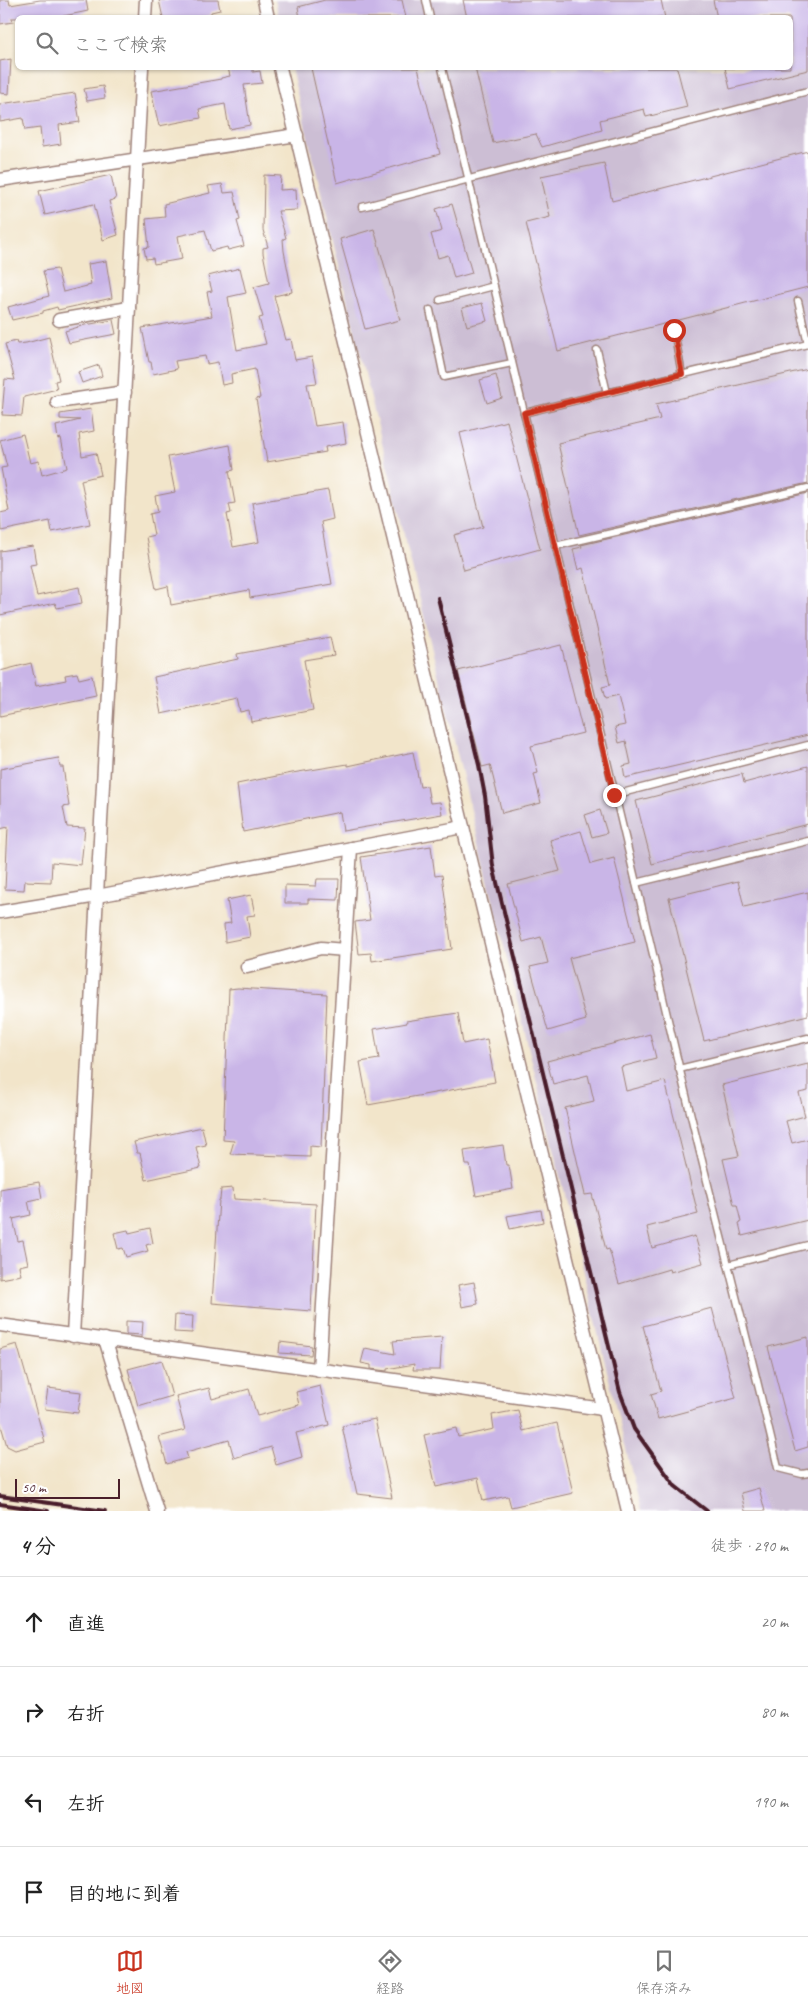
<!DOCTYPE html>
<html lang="ja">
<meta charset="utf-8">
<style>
:root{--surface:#fff;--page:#f6f6f6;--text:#222;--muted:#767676;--line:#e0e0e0;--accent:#c8321e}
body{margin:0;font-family:Caveat,"Klee One",sans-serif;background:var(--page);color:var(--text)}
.scale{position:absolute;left:15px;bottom:12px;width:105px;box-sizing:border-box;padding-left:5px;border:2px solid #4a1f2b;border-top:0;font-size:14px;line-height:18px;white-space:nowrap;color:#4a1f2b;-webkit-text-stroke:4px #fff;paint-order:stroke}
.stop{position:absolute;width:15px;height:15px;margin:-11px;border:4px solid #c8321e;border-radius:50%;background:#fff}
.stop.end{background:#c8321e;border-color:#fff;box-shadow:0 1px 5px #0008}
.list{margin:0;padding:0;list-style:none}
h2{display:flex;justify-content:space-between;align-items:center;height:65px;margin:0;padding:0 20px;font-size:21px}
h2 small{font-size:16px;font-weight:400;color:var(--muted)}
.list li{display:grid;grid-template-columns:32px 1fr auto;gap:15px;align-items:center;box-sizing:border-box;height:90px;padding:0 20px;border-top:1px solid var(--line)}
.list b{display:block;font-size:19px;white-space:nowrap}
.list em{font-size:16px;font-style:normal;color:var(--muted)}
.icon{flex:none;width:28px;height:28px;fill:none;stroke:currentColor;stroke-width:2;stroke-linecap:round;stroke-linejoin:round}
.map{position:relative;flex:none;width:808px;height:1511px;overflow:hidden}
.search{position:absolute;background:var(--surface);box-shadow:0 1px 4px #0004;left:15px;right:15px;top:15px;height:55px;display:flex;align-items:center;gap:12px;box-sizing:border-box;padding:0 18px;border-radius:8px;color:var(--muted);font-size:19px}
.sheet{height:425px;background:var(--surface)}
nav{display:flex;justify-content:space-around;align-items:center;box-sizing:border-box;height:70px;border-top:1px solid var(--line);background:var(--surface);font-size:14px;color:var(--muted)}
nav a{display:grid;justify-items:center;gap:2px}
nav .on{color:var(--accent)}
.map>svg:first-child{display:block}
</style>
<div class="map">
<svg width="808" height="1511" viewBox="0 0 808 1511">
<rect width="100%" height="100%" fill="#fff"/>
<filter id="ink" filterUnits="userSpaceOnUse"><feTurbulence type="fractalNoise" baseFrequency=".02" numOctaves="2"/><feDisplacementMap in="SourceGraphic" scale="10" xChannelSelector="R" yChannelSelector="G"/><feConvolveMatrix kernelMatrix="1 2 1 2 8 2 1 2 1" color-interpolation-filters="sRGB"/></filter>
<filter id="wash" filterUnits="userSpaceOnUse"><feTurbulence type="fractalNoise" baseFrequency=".0096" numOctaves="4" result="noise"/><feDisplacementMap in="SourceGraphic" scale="20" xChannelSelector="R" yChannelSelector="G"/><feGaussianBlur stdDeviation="1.12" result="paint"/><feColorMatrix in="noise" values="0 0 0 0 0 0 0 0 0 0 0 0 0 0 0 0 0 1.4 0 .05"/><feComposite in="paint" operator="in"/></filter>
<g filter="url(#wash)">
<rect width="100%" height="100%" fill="#f2e5ca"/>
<polygon fill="#ccbed4" points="275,0 808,0 808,1511 641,1511 291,68 790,68 790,18 279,18"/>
<g id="blocks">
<g fill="#c9b5e7">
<polygon points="0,0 9,0 10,5 40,0 86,0 88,11 54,18 12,18 13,22 0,24"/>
<polygon points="159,0 218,0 220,10 211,12 211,15 198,18 163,18"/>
<polygon points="325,0 402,0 406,18 300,18 298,7"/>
<polygon points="463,0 661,0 665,18 467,18"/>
<polygon points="713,0 808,0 808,70 730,89 725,68 790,68 790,18 717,18"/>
<polygon points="11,59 9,94 0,93 0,61"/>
<polygon points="228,68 253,68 253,72 260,71 262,83 244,85 250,125 229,129 225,104 199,109 201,118 159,126 151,91 221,79 221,78 230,76"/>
<polygon points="311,68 418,68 440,154 337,183"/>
<polygon points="475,68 677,68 687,107 646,117 644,109 600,120 602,130 542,147 536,134 493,143"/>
<polygon points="103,86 105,98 87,101 84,89"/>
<polygon points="75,93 80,122 59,125 61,144 42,147 40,128 25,130 23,118 0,122 0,104"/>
<polygon points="808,151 808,287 558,351 526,223 550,217 541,176 604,163 612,201"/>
<polygon points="111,175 116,199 109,201 118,235 103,240 94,204 45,215 39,191"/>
<polygon points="264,175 281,176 280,190 296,189 297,210 278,211 286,238 283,239 284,251 292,292 274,296 286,340 291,339 295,360 312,357 317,383 307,384 315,426 343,422 346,443 325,447 326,452 267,462 256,399 260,398 255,369 231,374 232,383 222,385 218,362 207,364 205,356 175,361 177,369 153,374 151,362 149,362 142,328 212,316 207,292 212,291 208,276 240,268 246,293 228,297 237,350 266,344 259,318 263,317 254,287 269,283 263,253 263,248 268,247 263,230"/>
<polygon points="222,184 224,193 234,192 240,220 237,221 244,246 228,250 227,247 211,251 205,230 178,236 182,259 154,264 153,258 146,259 144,248 149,247 146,219 165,217 164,204 210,193 208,186"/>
<polygon points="452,204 472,273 454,278 448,255 438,258 431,234 442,231 436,209"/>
<polygon points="374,229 400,320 365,329 340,239"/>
<polygon points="106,261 112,298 58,310 57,307 43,311 43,313 12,320 8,307 49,296 43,271 57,269 63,292 91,285 88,264"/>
<polygon points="482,303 487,321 467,326 462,308"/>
<polygon points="113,320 116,334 69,343 65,331 85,325"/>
<polygon points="49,337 59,380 55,381 57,389 24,397 22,416 2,415 5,379 15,380 5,344 16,341 17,344 26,343"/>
<polygon points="99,365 102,376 82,383 78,372"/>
<polygon points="808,369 808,483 579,535 558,443 660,419 656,404"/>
<polygon points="496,375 502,398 487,403 480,380"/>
<polygon points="91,409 94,431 79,434 82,456 96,453 101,475 81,480 90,524 52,532 50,521 1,531 0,513 9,511 1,468 7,467 0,440 23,434 30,463 39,461 42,475 67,468 61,438 58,439 56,426 80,420 60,419 60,414"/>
<polygon points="507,421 540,549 464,570 454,535 483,527 460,433"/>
<polygon points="230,445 234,470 229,471 235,503 229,504 231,513 227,514 233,547 259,542 252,503 328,490 333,519 321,522 332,584 250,598 249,590 171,605 168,586 156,589 146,537 154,535 150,514 158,512 155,496 175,492 168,457"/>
<polygon points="808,493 808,735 625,778 623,766 631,764 626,741 619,743 615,727 625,725 618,696 605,699 602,687 610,685 583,568 578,570 573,549 582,547 581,545"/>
<polygon points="33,546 36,564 30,565 37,596 79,587 82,603 57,608 55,603 0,615 0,551"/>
<polygon points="330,637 334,655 304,660 313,710 251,722 249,710 240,712 237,698 161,714 154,677 238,659 237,654"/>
<polygon points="561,645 583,733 531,746 538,773 534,774 541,803 502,813 490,765 482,767 458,671"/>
<polygon points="31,663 36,686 66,680 65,675 77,673 79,679 92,676 96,696 0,716 0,671"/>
<polygon points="413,752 420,787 427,786 430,803 440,802 442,814 343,831 340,812 243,832 237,784 292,773 348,764 348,766"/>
<polygon points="58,758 60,767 63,767 69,806 63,807 67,827 85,828 81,865 52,862 51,882 25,881 24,890 5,889 8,827 0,829 0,769"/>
<polygon points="808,766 808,824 652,864 636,801 742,774 744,783"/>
<polygon points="600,810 607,833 592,837 585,815"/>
<polygon points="581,831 591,864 614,858 635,942 569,958 586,1020 548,1031 530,967 548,963 541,937 523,942 508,884 560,871 550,840"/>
<polygon points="431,846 435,876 442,875 452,949 372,961 371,953 359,954 355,922 370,920 361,857"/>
<polygon points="317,879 339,879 338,900 308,899 308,903 285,903 285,885 316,886"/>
<polygon points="738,881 744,907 808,892 808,1015 704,1041 669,898"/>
<polygon points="251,895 255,915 247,916 250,937 225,942 224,924 231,923 227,900"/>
<polygon points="238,988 327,994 321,1147 310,1146 310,1157 230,1154 234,1141 223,1140 229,989"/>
<polygon points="458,1013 463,1044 487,1039 495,1082 368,1105 360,1062 379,1059 374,1029 407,1023 406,1021"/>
<polygon points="650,1034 656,1058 621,1067 626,1091 665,1081 698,1214 647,1227 652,1248 695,1236 703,1263 670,1272 669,1269 619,1284 609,1249 606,1250 592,1194 585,1195 565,1108 594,1101 588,1075 553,1084 547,1061"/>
<polygon points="808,1064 808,1091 799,1093 805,1116 786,1121 792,1143 808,1139 808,1220 742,1236 739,1223 741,1222 737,1205 734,1205 723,1159 739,1156 722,1085"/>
<polygon points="202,1127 206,1145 196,1147 201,1168 146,1180 140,1153 137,1153 134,1142"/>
<polygon points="503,1145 506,1165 509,1165 513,1189 476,1196 470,1165 466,1165 464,1151"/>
<polygon points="39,1182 42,1198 28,1201 31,1215 13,1219 18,1241 23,1240 28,1264 19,1266 21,1275 0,1279 0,1189"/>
<polygon points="233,1188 234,1199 316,1204 311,1311 212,1303 219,1200 220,1200 221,1189"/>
<polygon points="541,1210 543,1222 510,1229 507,1216"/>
<polygon points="150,1228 153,1243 146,1245 148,1251 126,1257 123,1248 118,1249 114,1233 128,1230 129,1233"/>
<polygon points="474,1282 478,1304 462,1307 458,1285"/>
<polygon points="712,1308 736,1398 658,1419 651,1394 661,1391 643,1326"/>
<polygon points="175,1315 193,1316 192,1333 174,1332"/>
<polygon points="126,1321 143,1322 142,1335 126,1334"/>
<polygon points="442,1337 440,1370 413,1370 414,1364 387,1369 387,1371 371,1369 371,1365 361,1363 365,1348 395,1354 393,1341"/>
<polygon points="808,1337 808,1447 795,1451 768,1347"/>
<polygon points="280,1342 312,1346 311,1355 279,1353"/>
<polygon points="17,1344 45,1442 15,1450 7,1446 0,1422 0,1349"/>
<polygon points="162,1360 172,1396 138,1406 128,1369"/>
<polygon points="320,1386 329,1425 296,1433 302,1457 276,1465 271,1447 234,1458 229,1440 186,1452 188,1458 167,1464 159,1437 185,1430 176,1396 209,1388 212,1399 249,1389 257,1416 299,1405 296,1392"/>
<polygon points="48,1388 81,1392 78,1413 45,1409"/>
<polygon points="518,1410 523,1431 557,1423 573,1493 511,1507 508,1496 483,1501 478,1478 436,1487 424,1435 456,1428 458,1437 494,1429 492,1415"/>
<polygon points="375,1419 392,1498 357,1494 342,1426"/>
<polygon points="759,1488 765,1511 745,1511 741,1493"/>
</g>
</g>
</g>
<g filter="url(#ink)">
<use href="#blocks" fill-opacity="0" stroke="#9e827a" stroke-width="1"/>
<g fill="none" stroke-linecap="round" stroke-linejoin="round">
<g stroke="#9e827a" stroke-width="9">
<g id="service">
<polyline points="426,0 430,18"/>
<path d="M 442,68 L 656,967 C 693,1135 739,1301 778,1468 L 802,1474 L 808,1473"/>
<polyline points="362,207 808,91"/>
<polyline points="440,300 494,286"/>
<polyline points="430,310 444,377 512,363"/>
<polyline points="674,330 682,375"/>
<polyline points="597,350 607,393"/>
<polyline points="524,413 808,344 798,301"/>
<polyline points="555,546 808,488"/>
<polyline points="614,795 808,745"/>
<polyline points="636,883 808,841"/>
<polyline points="679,1069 808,1038"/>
<polyline points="728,1265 808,1245"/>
</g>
</g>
<g stroke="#9e827a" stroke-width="15">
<g id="minor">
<polyline points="264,0 268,18"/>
<polyline points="145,18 146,0"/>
<polyline points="280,68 628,1511"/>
<polyline points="0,180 297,135"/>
<polyline points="59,320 129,308"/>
<polyline points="57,402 125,392"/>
<polyline points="0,912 97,896 463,827"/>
<polyline points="247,967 321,948 345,950"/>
<polyline points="0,1325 603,1409"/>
<polyline points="73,1336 142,68"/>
<polyline points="105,1339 157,1511"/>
<polyline points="319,1370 351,848"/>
</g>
</g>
<use href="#service" stroke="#fff" stroke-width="6"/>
<use href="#minor" stroke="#fff" stroke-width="12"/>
<g stroke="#4a1f2b" stroke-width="4">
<polyline points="438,598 479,765 485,796 493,866 620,1392 634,1429 675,1486 707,1511"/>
<polyline points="0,1496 105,1511"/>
<polyline points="0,1504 48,1511"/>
</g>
</g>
</g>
<g fill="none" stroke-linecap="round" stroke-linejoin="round" filter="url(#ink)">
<polyline stroke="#c8321e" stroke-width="6" points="614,795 524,413 682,374 674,330"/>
</g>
</svg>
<div class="scale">50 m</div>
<div class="stop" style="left:674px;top:330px"></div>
<div class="stop end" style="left:614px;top:795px"></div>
<div class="search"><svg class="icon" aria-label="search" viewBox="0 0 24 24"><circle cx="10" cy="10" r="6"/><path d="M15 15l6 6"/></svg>ここで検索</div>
</div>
<section class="sheet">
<h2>4 分<small>徒歩 · 290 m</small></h2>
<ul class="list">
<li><svg class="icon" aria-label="ahead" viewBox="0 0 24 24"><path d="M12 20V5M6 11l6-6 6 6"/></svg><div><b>直進</b></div><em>20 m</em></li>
<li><svg class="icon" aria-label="right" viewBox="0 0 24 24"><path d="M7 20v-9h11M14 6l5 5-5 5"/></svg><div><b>右折</b></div><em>80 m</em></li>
<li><svg class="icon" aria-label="left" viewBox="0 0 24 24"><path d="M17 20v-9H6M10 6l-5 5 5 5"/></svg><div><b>左折</b></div><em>190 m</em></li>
<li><svg class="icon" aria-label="arrive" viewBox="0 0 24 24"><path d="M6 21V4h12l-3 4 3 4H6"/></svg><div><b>目的地に到着</b></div></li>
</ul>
</section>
<nav>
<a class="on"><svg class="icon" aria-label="map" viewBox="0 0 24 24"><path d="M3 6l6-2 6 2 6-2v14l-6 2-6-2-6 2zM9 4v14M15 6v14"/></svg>地図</a>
<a><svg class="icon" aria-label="directions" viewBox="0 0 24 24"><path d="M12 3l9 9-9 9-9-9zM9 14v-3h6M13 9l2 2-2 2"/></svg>経路</a>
<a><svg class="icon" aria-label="saved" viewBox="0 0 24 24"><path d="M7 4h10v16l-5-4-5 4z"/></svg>保存済み</a>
</nav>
